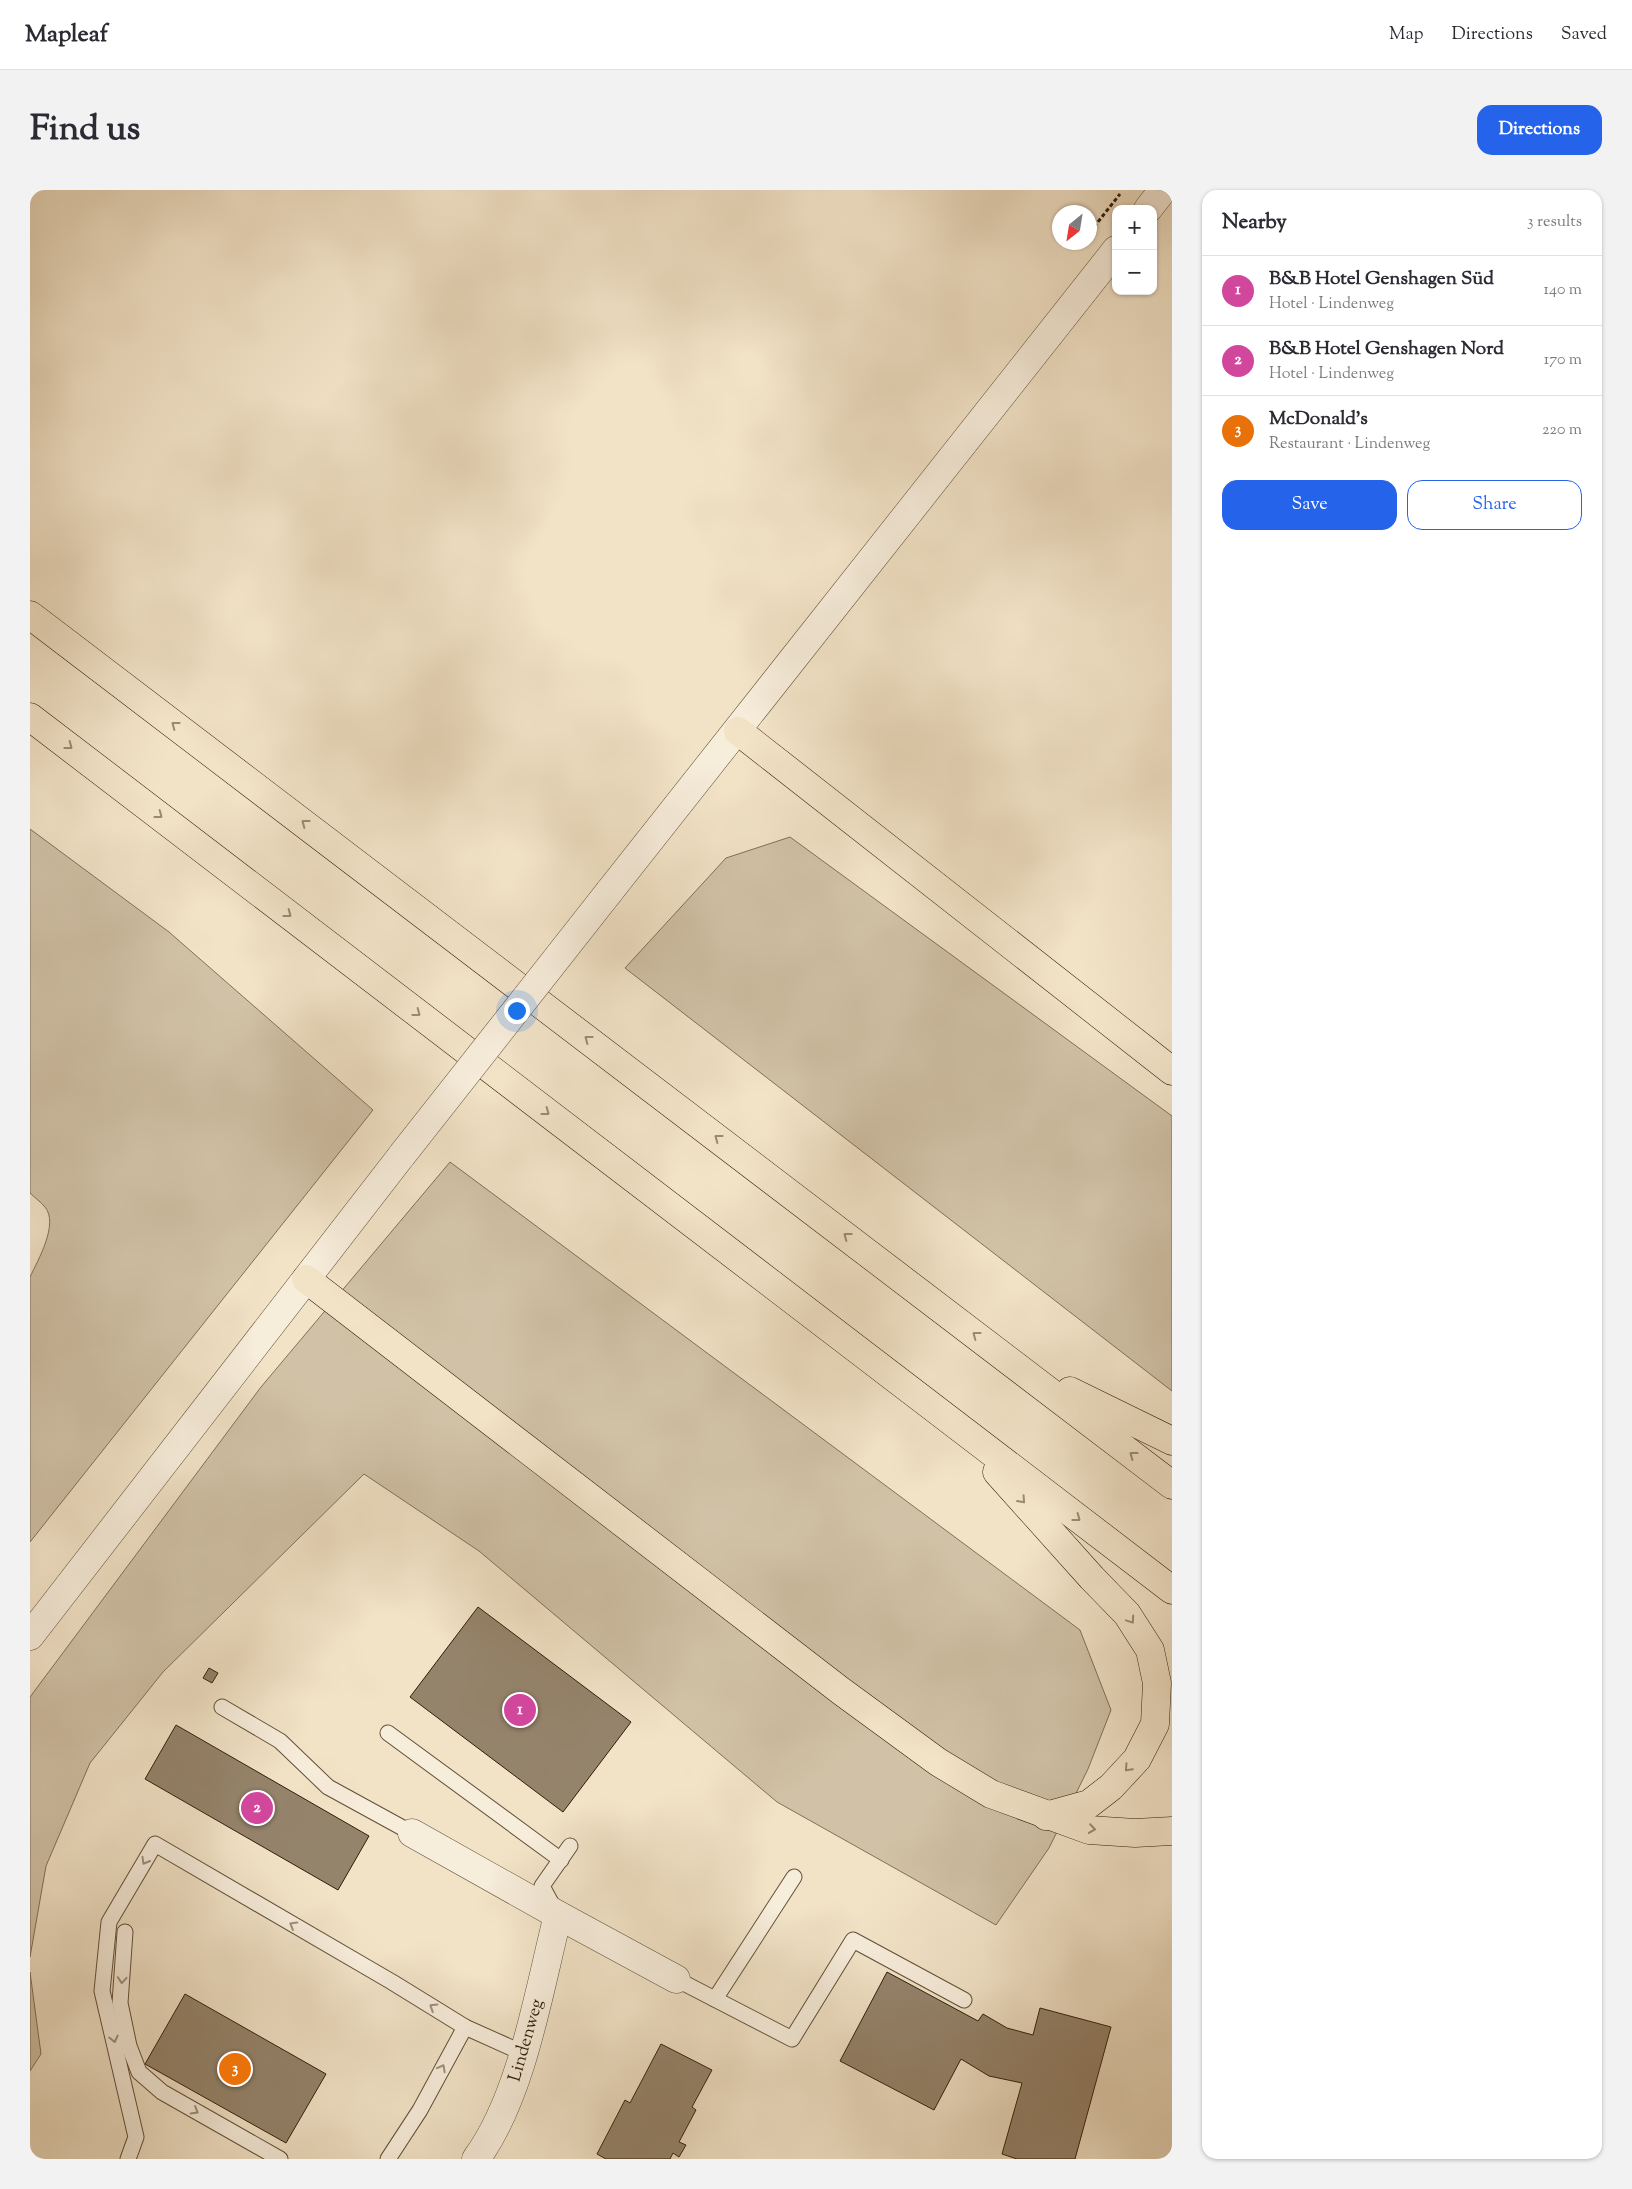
<!DOCTYPE html>
<meta charset="utf-8">
<style>
:root{--surface:#fff;--page:#f2f2f3;--text:#2b2b33;--muted:#7c7c81;--line:#e1e1e2;--accent:#2563eb}
body{margin:0;font-family:"Sorts Mill Goudy",serif;background:var(--page);color:var(--text)}
.controls{position:absolute;right:15px;top:15px;display:grid;overflow:hidden;border-radius:10px;box-shadow:0 1px 4px #0004}
.controls button{width:45px;height:45px;display:grid;place-items:center;padding:0;border:0;border-bottom:1px solid var(--line);background:var(--surface);color:var(--text);font:25px sans-serif}
.compass{position:absolute;left:1022px;top:15px;width:45px;height:45px;border-radius:50%;background:var(--surface);box-shadow:0 1px 4px #0004;rotate:210deg}
.you{position:absolute;left:486px;top:820px;width:18px;height:18px;margin:-12px;border:4px solid #fff;border-radius:50%;background:#1a73e8;box-shadow:0 0 0 8px #1a73e833}
.badge{display:grid;place-items:center;width:32px;height:32px;border-radius:50%;background:var(--accent);color:#fff;font-size:16px;font-weight:700}
.pin{position:absolute;translate:-50% -50%;border:2px solid #fff;box-shadow:0 1px 5px #0006}
.list{margin:0;padding:0;list-style:none}
h2{display:flex;justify-content:space-between;align-items:center;height:65px;margin:0;padding:0 20px;font-size:21px}
h2 small{font-size:16px;font-weight:400;color:var(--muted)}
.list li{display:grid;grid-template-columns:32px 1fr auto;gap:15px;align-items:center;box-sizing:border-box;height:70px;padding:0 20px;border-top:1px solid var(--line)}
.list b{display:block;font-size:19px;white-space:nowrap}
.list p{margin:0;font-size:16px;white-space:nowrap;color:var(--muted)}
.list em{font-size:16px;font-style:normal;color:var(--muted)}
.actions{display:flex;gap:10px;padding:15px 20px}
.actions a{flex:1;padding:11px 0;border:1px solid var(--accent);border-radius:15px;text-align:center;font-size:18px;color:var(--accent)}
.actions .main{background:var(--accent);color:#fff}
.map{position:relative;flex:none;width:1142px;height:1969px;overflow:hidden;border-radius:15px}
header{display:flex;align-items:center;gap:30px;box-sizing:border-box;height:70px;padding:0 25px;background:var(--surface);border-bottom:1px solid var(--line)}
header strong{font-size:24px}
nav{display:flex;gap:28px;margin-inline-start:auto;font-size:18px}
.intro{display:flex;align-items:center;justify-content:space-between;box-sizing:border-box;height:120px;padding:0 30px}
h1{margin:0;font-size:35px}
.button{padding:12px 22px;border-radius:15px;background:var(--accent);color:#fff;font-size:18px;font-weight:700}
main{display:flex;gap:30px;padding:0 30px}
aside{flex:1;background:var(--surface);border-radius:15px;box-shadow:0 1px 4px #0004}
.map>svg:first-child{display:block}
</style>
<header>
<strong>Mapleaf</strong>
<nav><a>Map</a><a>Directions</a><a>Saved</a></nav>
</header>
<div class="intro"><h1>Find us</h1><a class="button">Directions</a></div>
<main>
<div class="map">
<svg width="1142" height="1969" viewBox="0 0 1142 1969">
<rect width="100%" height="100%" fill="#f2e3c7"/>
<filter id="stains"><feTurbulence type="fractalNoise" baseFrequency=".004" numOctaves="4"/><feColorMatrix values="0 0 0 0 .2 0 0 0 0 .09 0 0 0 0 .02 0 0 0 .5 -.17"/></filter>
<radialGradient id="worn" r=".72"><stop offset=".6" stop-color="#630" stop-opacity="0"/><stop offset="1" stop-color="#630" stop-opacity=".3"/></radialGradient>
<g fill="#d1c2a7" stroke="#807058">
<path d="M 0,639 L 139,742 L 343,920 L 0,1352 L 0,1087 C 8,1070 29,1034 15,1017 C 11,1012 5,1008 0,1003 Z"/>
<polygon points="760,647 1142,926 1142,1201 595,778 696,668"/>
<polygon points="420,972 1050,1440 1081,1520 1058,1579 1019,1658 966,1735 747,1612 449,1361 334,1284 133,1482 60,1573 16,1676 0,1767 0,1507 231,1197"/>
<polygon points="0,1782 11,1864 0,1881"/>
</g>
<g fill="#95846c" stroke="#301e09">
<polygon points="448,1417 601,1532 533,1622 380,1507"/>
<polygon points="179,1478 188,1483 182,1493 173,1488"/>
<polygon points="146,1535 339,1646 308,1700 115,1589"/>
<polygon points="857,1782 948,1831 953,1824 977,1838 1003,1845 1010,1818 1081,1837 1045,1969 987,1969 972,1964 992,1893 959,1886 931,1869 904,1920 810,1871"/>
<polygon points="155,1804 296,1884 256,1953 115,1874"/>
<polygon points="631,1854 682,1880 662,1917 666,1920 649,1952 656,1955 649,1967 643,1963 640,1969 576,1969 567,1964 595,1910 600,1913"/>
</g>
<g fill="none" stroke-linecap="round" stroke-linejoin="round">
<g stroke="#604f38" stroke-width="17">
<g id="service">
<polyline points="192,1517 250,1551 298,1597 382,1643"/>
<polyline points="358,1543 531,1670"/>
<polyline points="525,1720 512,1696 540,1656"/>
<polyline points="95,1742 90,1813 99,1856 109,1882 132,1902 250,1969"/>
<polyline points="646,1789 762,1849 823,1750 934,1810"/>
<polyline points="685,1809 764,1687"/>
<polyline points="98,1969 106,1947 72,1801 79,1732 125,1654 362,1792 435,1837 493,1863"/>
<polyline points="358,1969 390,1920 435,1837"/>
</g>
</g>
<g stroke="#604f38" stroke-width="29">
<g id="minor">
<polyline points="382,1643 528,1725 646,1789"/>
<path d="M 446,1969 C 492,1907 509,1800 528,1725"/>
</g>
</g>
<g stroke="#604f38" stroke-width="29">
<g id="tertiary">
<polyline points="1118,19 1133,0"/>
<polyline points="579,702 1086,60"/>
<polyline points="0,1446 372,965"/>
</g>
</g>
<g stroke="#301e09" stroke-width="29">
<g id="motorway">
<polyline points="0,425 1142,1295"/>
<polyline points="0,527 1142,1400"/>
<polyline points="708,541 1142,881"/>
<polyline points="276,1089 811,1501 908,1572 961,1604 1059,1640 1105,1643 1142,1641"/>
<polyline points="1040,1201 1142,1251"/>
<polyline points="967,1282 1062,1388 1097,1424 1120,1460 1127,1493 1125,1534 1107,1569 1081,1597 1059,1614 1016,1626"/>
</g>
</g>
<polyline stroke="#301e09" stroke-width="3" stroke-dasharray="4 2.5" stroke-linecap="butt" points="1064,37 1090,4"/>
<use href="#service" stroke="#f7eddb" stroke-width="15"/>
<use href="#minor" stroke="#f7eddb" stroke-width="28"/>
<use href="#tertiary" stroke="#f7eddb" stroke-width="28"/>
<use href="#motorway" stroke="#f2e3c7" stroke-width="28"/>
<g stroke="#604f38" stroke-width="29" stroke-linecap="butt">
<polyline id="tertiary-bridge" points="372,965 579,702"/>
</g>
<use href="#tertiary-bridge" stroke="#f7eddb" stroke-width="28"/>
</g>
<defs><path id="oneway-chevron" d="M-2-3.5L2.5 0L-2 3.5" fill="none" stroke-width="1.6" stroke-linecap="round" stroke-linejoin="round" transform="scale(1.25)"/></defs>
<g stroke="#9b8a72">
<use href="#oneway-chevron" transform="translate(145 535) rotate(-143)"/>
<use href="#oneway-chevron" transform="translate(39 556) rotate(37)"/>
<use href="#oneway-chevron" transform="translate(129 625) rotate(37)"/>
<use href="#oneway-chevron" transform="translate(275 633) rotate(-143)"/>
<use href="#oneway-chevron" transform="translate(258 724) rotate(37)"/>
<use href="#oneway-chevron" transform="translate(387 823) rotate(37)"/>
<use href="#oneway-chevron" transform="translate(558 849) rotate(-143)"/>
<use href="#oneway-chevron" transform="translate(516 922) rotate(37)"/>
<use href="#oneway-chevron" transform="translate(688 948) rotate(-143)"/>
<use href="#oneway-chevron" transform="translate(817 1046) rotate(-143)"/>
<use href="#oneway-chevron" transform="translate(946 1145) rotate(-143)"/>
<use href="#oneway-chevron" transform="translate(1103 1265) rotate(-143)"/>
<use href="#oneway-chevron" transform="translate(992 1310) rotate(48)"/>
<use href="#oneway-chevron" transform="translate(1047 1328) rotate(37)"/>
<use href="#oneway-chevron" transform="translate(1101 1430) rotate(56)"/>
<use href="#oneway-chevron" transform="translate(1098 1578) rotate(133)"/>
<use href="#oneway-chevron" transform="translate(1062 1639) rotate(8)"/>
</g>
<g stroke="#9d907c">
<use href="#oneway-chevron" transform="translate(115 1671) rotate(120)"/>
<use href="#oneway-chevron" transform="translate(263 1735) rotate(-150)"/>
<use href="#oneway-chevron" transform="translate(92 1790) rotate(94)"/>
<use href="#oneway-chevron" transform="translate(403 1817) rotate(-148)"/>
<use href="#oneway-chevron" transform="translate(84 1849) rotate(77)"/>
<use href="#oneway-chevron" transform="translate(412 1878) rotate(-62)"/>
<use href="#oneway-chevron" transform="translate(165 1921) rotate(30)"/>
</g>
<g text-anchor="middle" stroke-width="4" stroke-linejoin="round" paint-order="stroke">
<g font-size="18" fill="#301e09" stroke="#f7eddb">
<text transform="translate(495 1850) rotate(-74)" y="6">Lindenweg</text>
</g>
</g>
<rect width="100%" height="100%" filter="url(#stains)"/>
<rect width="100%" height="100%" fill="url(#worn)"/>
</svg>
<div class="controls">
<button>+</button>
<button>−</button>
</div>
<svg class="compass" viewBox="-18 -18 36 36"><path d="M0-13l5 13h-10z" fill="#e53935"/><path d="M0 13l5-13h-10z" fill="#7c7c81"/></svg>
<div class="you"></div>
<div class="pin badge" style="left:490px;top:1520px;background:#d1479c">1</div>
<div class="pin badge" style="left:227px;top:1618px;background:#d1479c">2</div>
<div class="pin badge" style="left:205px;top:1879px;background:#e8710a">3</div>
</div>
<aside>
<h2>Nearby<small>3 results</small></h2>
<ul class="list">
<li><span class="badge" style="background:#d1479c">1</span><div><b>B&amp;B Hotel Genshagen Süd</b><p>Hotel · Lindenweg</p></div><em>140 m</em></li>
<li><span class="badge" style="background:#d1479c">2</span><div><b>B&amp;B Hotel Genshagen Nord</b><p>Hotel · Lindenweg</p></div><em>170 m</em></li>
<li><span class="badge" style="background:#e8710a">3</span><div><b>McDonald's</b><p>Restaurant · Lindenweg</p></div><em>220 m</em></li>
</ul>
<div class="actions"><a class="main">Save</a><a>Share</a></div>
</aside>
</main>
